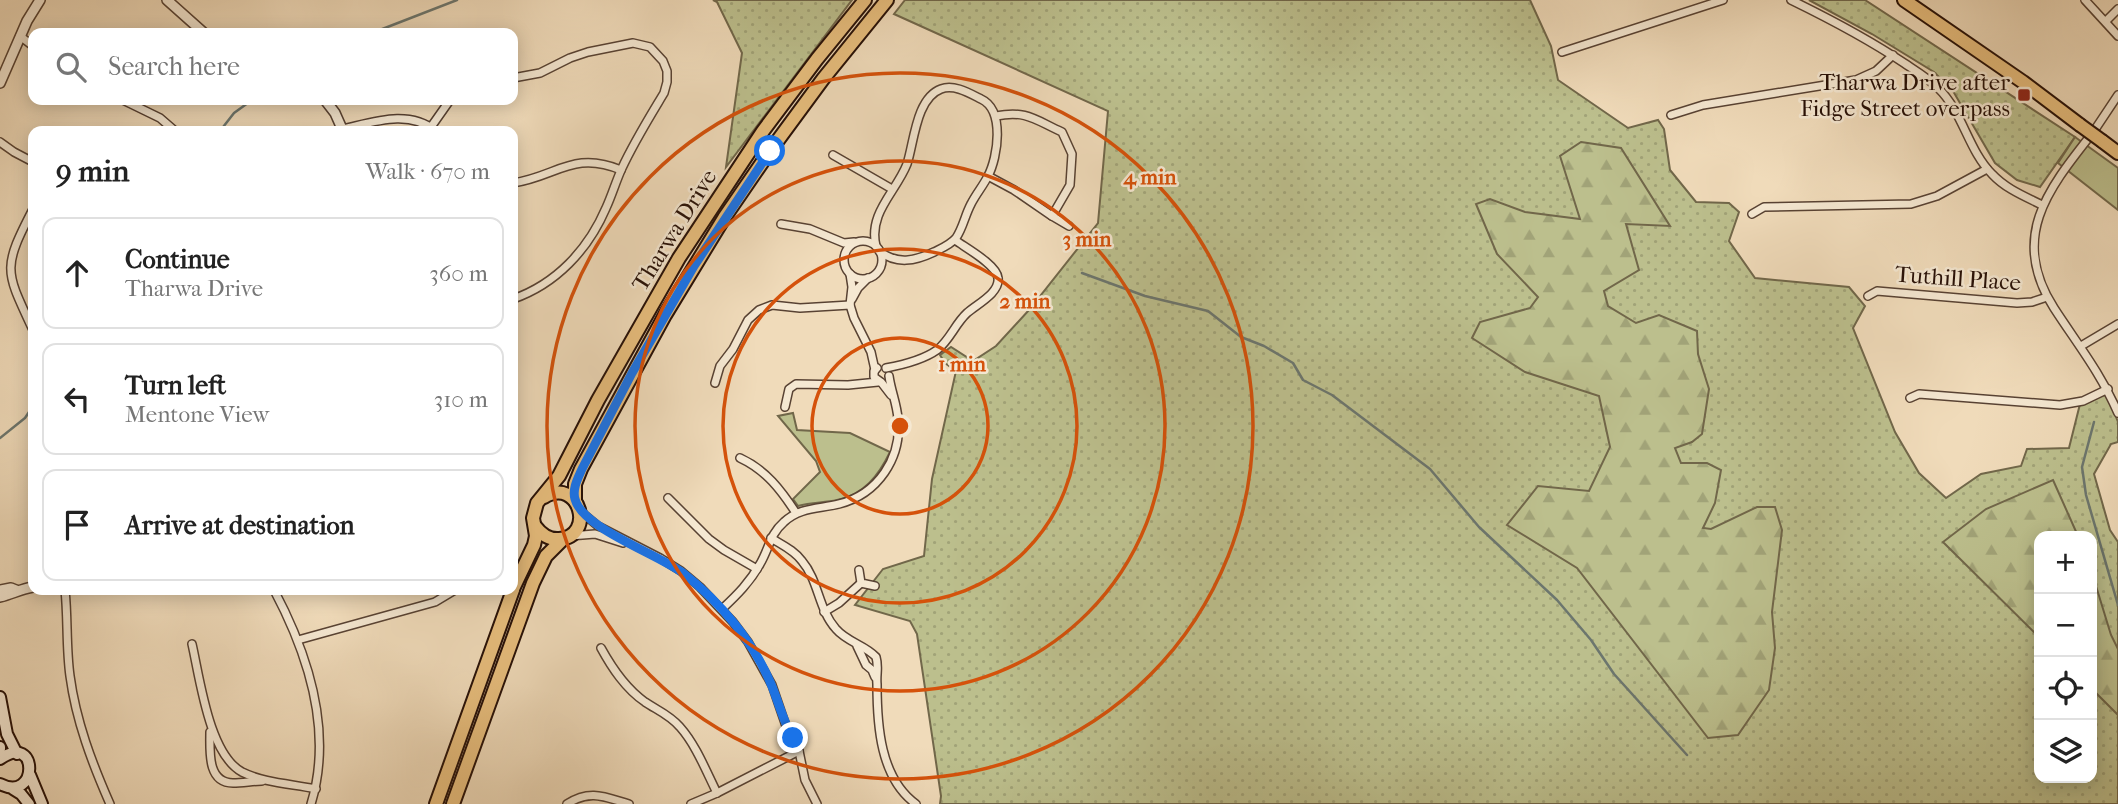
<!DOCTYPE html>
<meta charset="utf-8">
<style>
:root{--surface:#fff;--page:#f2f2f2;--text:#222;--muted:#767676;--line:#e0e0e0}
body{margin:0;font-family:"IM FELL French Canon",serif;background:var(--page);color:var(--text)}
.controls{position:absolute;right:21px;bottom:21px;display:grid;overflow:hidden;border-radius:14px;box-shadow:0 4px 18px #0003}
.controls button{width:63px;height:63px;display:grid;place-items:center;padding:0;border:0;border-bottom:2px solid var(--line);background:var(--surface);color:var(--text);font:35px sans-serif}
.stop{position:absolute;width:21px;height:21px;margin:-16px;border:5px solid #1a73e8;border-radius:50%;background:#fff}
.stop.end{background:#1a73e8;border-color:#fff;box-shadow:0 2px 7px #0008}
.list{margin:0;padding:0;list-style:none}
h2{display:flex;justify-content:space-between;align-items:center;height:91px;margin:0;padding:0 28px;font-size:30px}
h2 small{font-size:23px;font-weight:400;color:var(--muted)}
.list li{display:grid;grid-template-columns:46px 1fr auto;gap:21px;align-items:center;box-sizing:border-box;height:112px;margin:0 14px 14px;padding:0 14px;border:2px solid var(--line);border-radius:14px}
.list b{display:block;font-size:26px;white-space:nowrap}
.list p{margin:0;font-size:23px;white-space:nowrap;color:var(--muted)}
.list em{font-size:23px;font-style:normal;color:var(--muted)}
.icon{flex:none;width:38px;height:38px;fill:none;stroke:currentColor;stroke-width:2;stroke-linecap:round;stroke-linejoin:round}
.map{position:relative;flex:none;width:2118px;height:804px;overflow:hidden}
.search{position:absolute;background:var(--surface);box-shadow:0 4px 18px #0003;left:28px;top:28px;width:490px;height:77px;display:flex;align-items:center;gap:18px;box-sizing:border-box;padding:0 24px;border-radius:14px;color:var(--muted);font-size:26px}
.panel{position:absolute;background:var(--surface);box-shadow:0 4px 18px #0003;left:28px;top:126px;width:490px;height:469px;border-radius:14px}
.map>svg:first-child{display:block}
</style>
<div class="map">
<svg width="2118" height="804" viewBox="0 0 2118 804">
<defs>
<pattern id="grass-dots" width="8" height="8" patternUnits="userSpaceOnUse" patternTransform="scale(1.75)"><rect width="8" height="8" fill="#bcbf8d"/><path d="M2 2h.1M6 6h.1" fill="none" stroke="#a1a378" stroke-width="1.8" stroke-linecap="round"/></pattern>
<pattern id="forest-firs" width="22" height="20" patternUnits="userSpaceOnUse" patternTransform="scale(1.75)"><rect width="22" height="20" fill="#bcbf8d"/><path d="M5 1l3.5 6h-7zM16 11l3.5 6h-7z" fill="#a1a378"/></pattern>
</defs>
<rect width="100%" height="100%" fill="#f0dbba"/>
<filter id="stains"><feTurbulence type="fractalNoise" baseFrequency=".00286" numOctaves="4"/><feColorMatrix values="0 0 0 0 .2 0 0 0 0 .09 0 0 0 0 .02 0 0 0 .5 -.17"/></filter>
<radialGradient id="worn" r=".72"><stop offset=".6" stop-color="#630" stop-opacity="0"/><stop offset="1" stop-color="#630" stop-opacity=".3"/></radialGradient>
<g fill="url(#grass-dots)" stroke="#71674a" stroke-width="2" fill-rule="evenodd">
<polygon points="713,0 852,0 726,167 742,53 717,2"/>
<path d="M 905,0 L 1530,0 L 1551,46 L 1558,80 L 1628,128 L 1658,120 L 1664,129 L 1670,170 L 1696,202 L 1729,203 L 1739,212 L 1729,241 L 1755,278 L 1849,287 L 1865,306 L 1853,328 L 1895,432 L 1919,473 L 1946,498 L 1981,474 L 2021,466 L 2027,449 L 2069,448 L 2080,404 L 2106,392 L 2118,422 L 2118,442 L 2111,444 L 2094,474 L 2110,530 L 2118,542 L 2118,804 L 940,804 L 941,796 L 917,634 L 910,621 L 855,605 L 883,569 L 924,556 L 932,479 L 956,371 L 945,363 L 940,355 L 951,347 L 973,361 L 996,346 L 1029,310 L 1098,223 L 1108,111 L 894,14 ZM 2039,536 L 2092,536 L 2092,778 L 2039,778 Z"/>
<polygon points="1809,0 1865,0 2075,137 2040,187 2017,180 1995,163 1953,91 1934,72 1872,34"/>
</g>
<g fill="url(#forest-firs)" stroke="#71674a" stroke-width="2">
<polygon points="1581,142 1621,148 1670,226 1626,224 1639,270 1604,291 1608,306 1636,323 1659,315 1697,331 1698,354 1709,389 1702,434 1692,442 1675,448 1681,463 1707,463 1721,470 1715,503 1703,528 1711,529 1757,507 1775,507 1782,530 1772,612 1775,648 1769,690 1738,735 1708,738 1577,568 1507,525 1538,486 1589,491 1610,447 1599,396 1525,372 1472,338 1480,322 1530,308 1538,297 1497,254 1476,204 1490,199 1525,212 1580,219 1560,156"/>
<polygon points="2053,480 2078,536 2039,536 2039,637 1943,542 1986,509"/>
<polygon points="2092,573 2111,635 2118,649 2118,715 2092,689"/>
</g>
<g fill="#bcbf8d" stroke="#71674a" stroke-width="2">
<polygon points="2075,137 2118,168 2118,210 2058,163"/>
<path d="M 793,413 L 797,430 L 850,433 L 890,452 C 879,475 864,495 837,500 C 824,503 812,502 798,506 L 793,499 L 820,472 L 816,461 L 778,416 Z"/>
</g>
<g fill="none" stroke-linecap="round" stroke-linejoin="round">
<g stroke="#6c766e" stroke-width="2.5">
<polyline points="372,33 457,0"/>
<polyline points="220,131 234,113 252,100"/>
<polyline points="1082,273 1145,296 1208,311 1241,337 1264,346 1293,363 1303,380 1332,395 1430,469 1479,527 1557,600 1591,640 1614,674 1687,755"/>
<polyline points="2094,422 2082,467 2086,495 2118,605"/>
<polyline points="0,438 25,418 33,406"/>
</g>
<g stroke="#584233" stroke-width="10">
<g id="minor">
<path d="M 1791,0 C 1830,19 1868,39 1904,63 C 1916,71 1928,78 1938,88 C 1963,112 1968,150 1992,174 C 2006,189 2024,196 2042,205"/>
<polyline points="2085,0 2118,36"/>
<polyline points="2106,21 2118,9"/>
<polyline points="20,36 33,46"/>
<polyline points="1562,52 1723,0"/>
<path d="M 513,78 L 540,73 L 570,58 L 588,52 L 633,43 L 650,47 L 663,61 L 667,71 L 667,82 L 664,93 C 649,118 634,142 622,168 C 616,181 612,195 606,208 C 588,250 556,284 513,299"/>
<path d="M 2118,95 C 2110,107 2102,119 2094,131 C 2050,187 2008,236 2054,308 C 2078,345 2100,372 2118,413"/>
<polyline points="123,100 160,118 175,131"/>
<polyline points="1671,115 1703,105 1856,80 1876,71 1893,55"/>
<path d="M 996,116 C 1027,110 1035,120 1062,132 L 1072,154 L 1070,185 L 1052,216 L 1069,226"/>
<polyline points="431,127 450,100"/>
<path d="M 343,129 C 374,122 408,109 436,131"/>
<polyline points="0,142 14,152 33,162"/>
<polyline points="833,155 892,189"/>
<polyline points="988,176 1014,190 1052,216"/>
<path d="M 513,183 C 556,177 573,150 621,170"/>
<path d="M 33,209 C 2,269 5,270 33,330"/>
<polyline points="1752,214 1764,207 1911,204 1937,196 1987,169"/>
<polyline points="781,224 810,229 844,243 854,242"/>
<circle cx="863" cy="260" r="19"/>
<path d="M 876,246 C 868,213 896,192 907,164 C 914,143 916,98 941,89 C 954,84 969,93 981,99 C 1005,110 998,157 988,176 C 983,186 976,194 971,204 C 965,215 963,228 956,238 C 950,245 942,248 934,252 C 915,261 897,265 879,251"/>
<polyline points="850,274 852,287 850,305 854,318 871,352 875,370"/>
<polyline points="1868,296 1877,291 2017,303 2032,302 2047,297"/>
<polyline points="852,299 858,288 868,278"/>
<polyline points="2081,346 2118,324"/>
<polyline points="877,368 874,371 874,377 881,382 891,395"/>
<path d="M 886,368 C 902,365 923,360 937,350 C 950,340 955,324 967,313 C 977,304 1000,293 998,278 C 997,265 966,248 955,240"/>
<polyline points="715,383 720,366 733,349 748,320 759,310 772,305 800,308 850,305"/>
<polyline points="1910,398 1919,394 2060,405 2083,401 2108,389"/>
<polyline points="785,407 789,389 796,384 848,385 878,382"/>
<path d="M 740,458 C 766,470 781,490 796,513"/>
<polyline points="668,498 709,539 724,550 757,569"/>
<polyline points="580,511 598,526 660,558 681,571 700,587 733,622 748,642 772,685 786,726 799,751 805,780 817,804"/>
<polyline points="570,536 595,534 623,543"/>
<path d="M 771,538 C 782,545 794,550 802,561 C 819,581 818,609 836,629 C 847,642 865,645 876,657 C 879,667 876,674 877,684 C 877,725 880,778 916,804"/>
<polyline points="859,570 861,583 875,586"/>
<path d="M 65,590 C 68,618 66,647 70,676 C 76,721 92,763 110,804"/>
<path d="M 274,590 C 308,654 333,732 311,804"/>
<path d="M 722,609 C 737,595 750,582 760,564 C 769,549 770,534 784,522 C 800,507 819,509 839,504 C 878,494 902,458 898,419 C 897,404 891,391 889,376"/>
<polyline points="824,612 839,603 861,583"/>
<polyline points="298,640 435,602 455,590"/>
<path d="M 192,644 C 200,679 209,754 242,772 C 264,783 293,784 316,789"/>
<polyline points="857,646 866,665 872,670 875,677"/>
<path d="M 601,648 C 612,668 625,688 645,702 C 657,710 670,715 680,727 C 696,745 706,771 717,793"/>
<path d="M 210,732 C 210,751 207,783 233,783 C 243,783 253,781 262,781"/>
<path d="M 567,804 C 590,789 605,797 629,804"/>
<polyline points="691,804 717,793 799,751"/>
</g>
</g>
<g stroke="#584233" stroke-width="12">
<g id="tertiary">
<polyline points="167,0 204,33"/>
<polyline points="0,83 27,21 40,0"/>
<polyline points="325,100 335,113 343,131"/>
<polyline points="0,590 11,588 16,590"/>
<path d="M 0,597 C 12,594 21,589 33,587"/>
</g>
</g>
<g stroke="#260f06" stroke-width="14">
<g id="secondary">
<polyline points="0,697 7,734 17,754"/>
<polyline points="0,747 0,749"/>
<path d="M 0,759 C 39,731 39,804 0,784"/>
<polyline points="30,775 42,804"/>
<polyline points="13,789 21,794 29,804"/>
</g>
</g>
<g stroke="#260f06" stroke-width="16">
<g id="primary">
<polyline points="1904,0 2023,82 2080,125"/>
<polyline points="2102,141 2118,153"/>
<polyline points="575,501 575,484 581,469 665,315 724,218 770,151 823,79 887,0"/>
<path d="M 535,526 C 541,534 548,540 559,539 C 596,537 580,476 544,497"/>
<polyline points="513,589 534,545 536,536 533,518 537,503 559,476 598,400 679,258 763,131 817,59 865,0"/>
<polyline points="436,804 513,590"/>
<polyline points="453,804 533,583 546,556 563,539"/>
</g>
</g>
<use href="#minor" stroke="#f5e8d2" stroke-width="7"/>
<use href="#tertiary" stroke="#f5e8d2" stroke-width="9"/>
<use href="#secondary" stroke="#f5e8d2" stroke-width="10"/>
<use href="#primary" stroke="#e8be7d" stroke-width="12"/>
<g stroke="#260f06" stroke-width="16" stroke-linecap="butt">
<polyline id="primary-bridge" points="2080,125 2102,141"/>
</g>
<use href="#primary-bridge" stroke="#e8be7d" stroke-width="12"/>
</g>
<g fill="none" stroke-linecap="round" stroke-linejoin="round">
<path stroke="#1a73e8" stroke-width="9" d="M 770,151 L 694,266 L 632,373 L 582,469 C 578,478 572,489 575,499 C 582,528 658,554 683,573 C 720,602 753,641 771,684 C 779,703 783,721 793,738"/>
</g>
<g fill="none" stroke="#d5520b" stroke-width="3.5">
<circle cx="900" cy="426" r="88"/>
<circle cx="900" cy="426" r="177"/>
<circle cx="900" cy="426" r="265"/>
<circle cx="900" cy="426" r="353"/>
</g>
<rect fill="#8f2418" stroke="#f5e8d2" stroke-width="2.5" x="2017" y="88" width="14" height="14" rx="3.5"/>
<g text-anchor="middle" stroke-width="5" stroke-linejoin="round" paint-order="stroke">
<g font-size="23" fill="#260f06" stroke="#f5e8d2" text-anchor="end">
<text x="2010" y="90">Tharwa Drive after<tspan x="2010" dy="26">Fidge Street overpass</tspan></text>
</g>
<g font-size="23" fill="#260f06" stroke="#f5e8d2">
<text transform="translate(674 230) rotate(-58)" y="8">Tharwa Drive</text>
<text transform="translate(1958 278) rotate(4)" y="8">Tuthill Place</text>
</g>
</g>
<circle cx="900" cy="426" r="10" fill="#d5520b" stroke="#f5e8d2" stroke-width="3.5"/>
<g font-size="21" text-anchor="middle" font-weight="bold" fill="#d5520b" stroke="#f5e8d2" stroke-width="5" stroke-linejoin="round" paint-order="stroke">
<text x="1150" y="184">4 min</text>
<text x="1087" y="246">3 min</text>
<text x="1025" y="308">2 min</text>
<text x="962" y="371">1 min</text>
</g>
<rect width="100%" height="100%" filter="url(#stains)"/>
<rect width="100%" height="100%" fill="url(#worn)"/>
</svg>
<div class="controls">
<button>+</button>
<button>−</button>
<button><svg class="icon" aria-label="locate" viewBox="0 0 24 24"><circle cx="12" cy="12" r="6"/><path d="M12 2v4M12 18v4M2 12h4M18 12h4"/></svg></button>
<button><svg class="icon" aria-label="layers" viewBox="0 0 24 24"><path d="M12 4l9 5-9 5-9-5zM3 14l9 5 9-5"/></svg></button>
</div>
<div class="stop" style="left:770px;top:151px"></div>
<div class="stop end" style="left:793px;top:738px"></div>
<div class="search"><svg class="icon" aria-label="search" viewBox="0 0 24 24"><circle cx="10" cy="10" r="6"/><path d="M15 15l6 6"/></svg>Search here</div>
<section class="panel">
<h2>9 min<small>Walk · 670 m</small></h2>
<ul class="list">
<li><svg class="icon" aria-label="ahead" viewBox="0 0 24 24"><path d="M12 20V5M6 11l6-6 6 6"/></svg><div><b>Continue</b><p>Tharwa Drive</p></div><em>360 m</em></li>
<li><svg class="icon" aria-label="left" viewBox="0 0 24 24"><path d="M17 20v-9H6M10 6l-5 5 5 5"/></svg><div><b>Turn left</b><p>Mentone View</p></div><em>310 m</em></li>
<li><svg class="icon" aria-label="arrive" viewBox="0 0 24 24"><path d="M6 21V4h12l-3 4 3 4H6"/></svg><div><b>Arrive at destination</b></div></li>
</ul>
</section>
</div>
